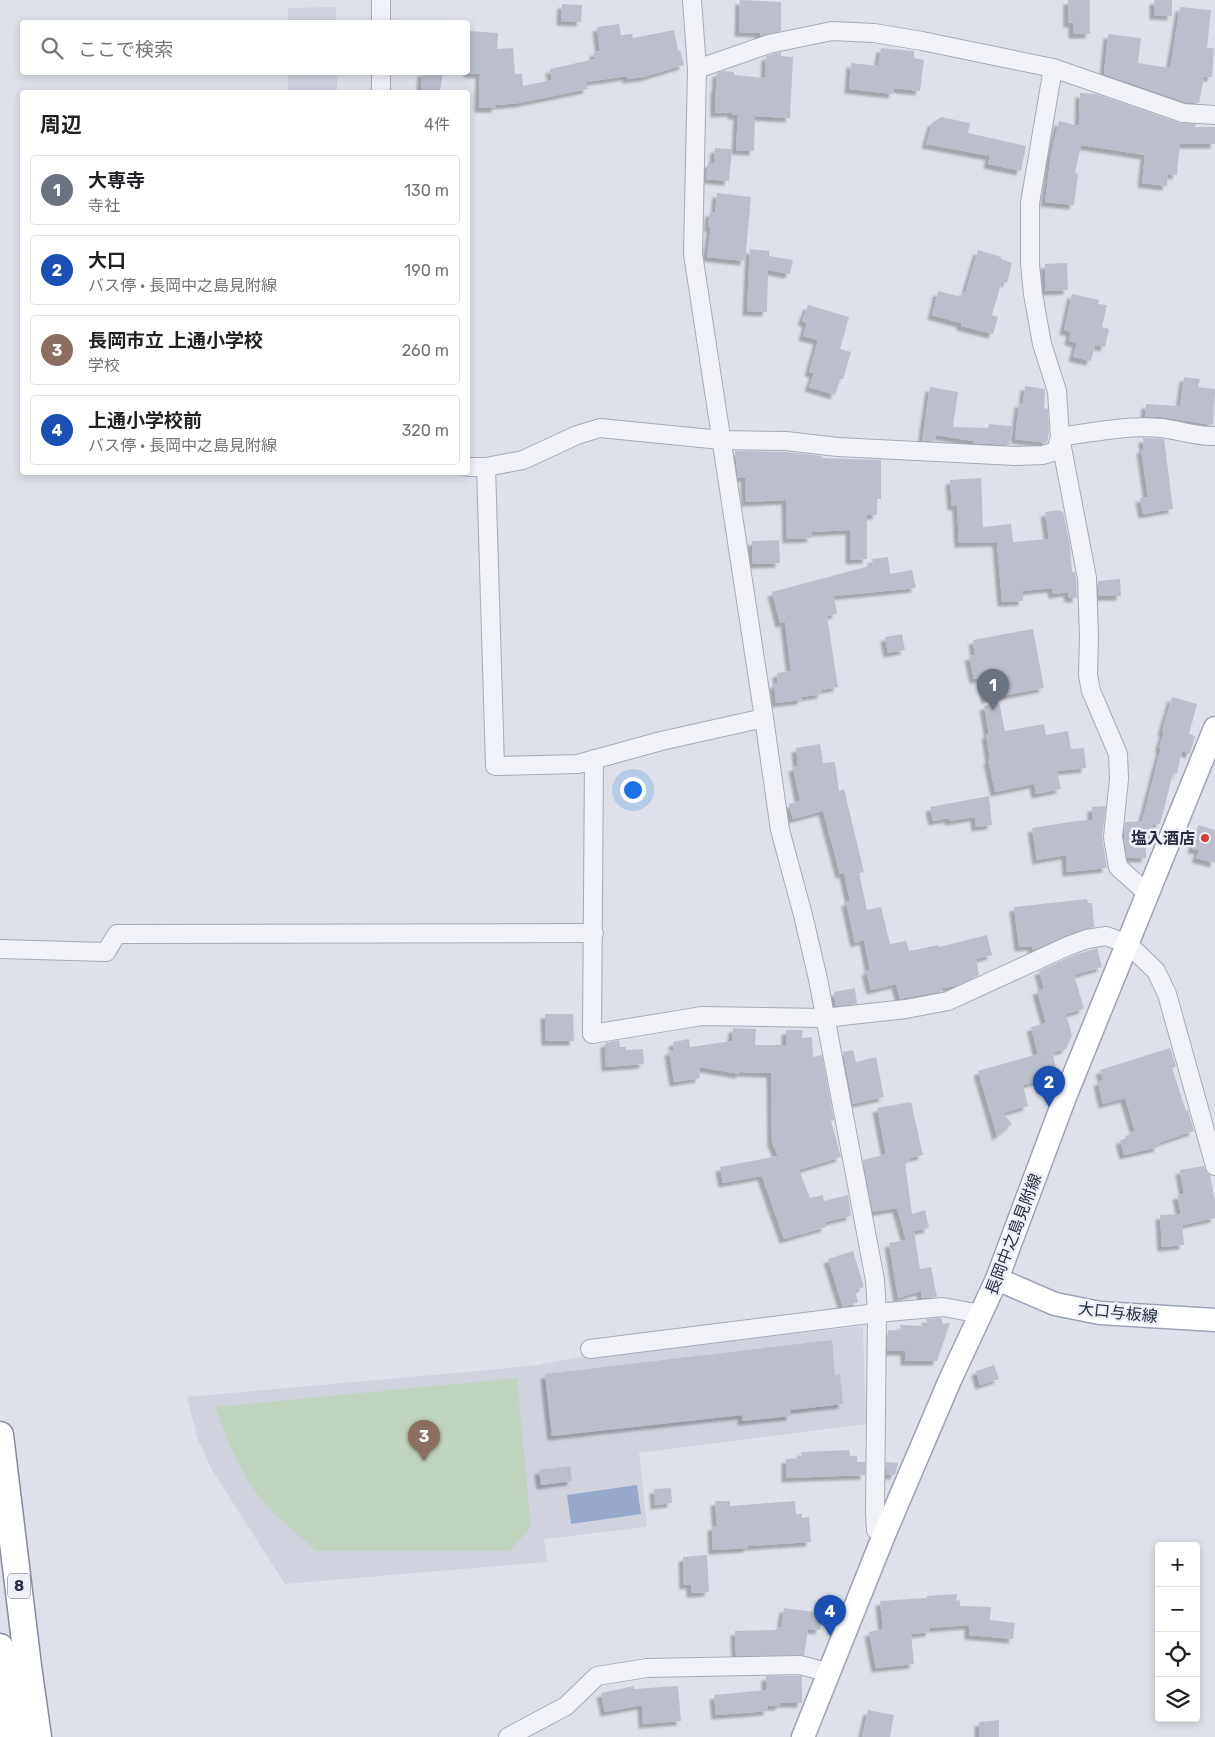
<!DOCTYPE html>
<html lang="ja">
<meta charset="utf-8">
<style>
:root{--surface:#fff;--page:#f2f2f2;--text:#202124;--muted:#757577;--line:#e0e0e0;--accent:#d93025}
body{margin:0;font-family:Rubik,"Noto Sans JP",sans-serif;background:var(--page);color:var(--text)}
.controls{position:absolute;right:15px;bottom:15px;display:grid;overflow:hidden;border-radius:5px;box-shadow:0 2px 8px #0003}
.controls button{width:45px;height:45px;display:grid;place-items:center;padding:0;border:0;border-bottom:1px solid var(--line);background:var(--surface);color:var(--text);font:25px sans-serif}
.you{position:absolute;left:632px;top:789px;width:18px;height:18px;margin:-12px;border:4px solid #fff;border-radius:50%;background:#1a73e8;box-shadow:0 0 0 8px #1a73e833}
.badge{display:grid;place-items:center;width:32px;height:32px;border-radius:50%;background:var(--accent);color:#fff;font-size:16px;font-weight:700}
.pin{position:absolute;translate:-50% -41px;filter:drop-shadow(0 1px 2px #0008)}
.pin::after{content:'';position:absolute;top:26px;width:18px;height:15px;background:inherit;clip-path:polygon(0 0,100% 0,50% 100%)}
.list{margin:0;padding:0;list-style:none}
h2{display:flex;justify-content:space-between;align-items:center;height:65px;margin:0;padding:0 20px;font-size:21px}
h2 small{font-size:16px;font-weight:400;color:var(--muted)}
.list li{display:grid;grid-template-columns:32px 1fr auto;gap:15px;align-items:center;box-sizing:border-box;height:70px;margin:0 10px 10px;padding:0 10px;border:1px solid var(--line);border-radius:5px}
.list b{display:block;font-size:19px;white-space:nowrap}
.list p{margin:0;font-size:16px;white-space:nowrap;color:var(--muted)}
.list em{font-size:16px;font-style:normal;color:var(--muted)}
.icon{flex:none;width:28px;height:28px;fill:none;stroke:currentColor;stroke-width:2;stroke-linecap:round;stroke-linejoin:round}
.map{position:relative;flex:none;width:1215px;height:1737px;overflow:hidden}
.search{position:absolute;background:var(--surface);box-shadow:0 2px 8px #0003;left:20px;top:20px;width:450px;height:55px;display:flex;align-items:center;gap:12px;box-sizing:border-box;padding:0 18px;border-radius:5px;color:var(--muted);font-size:19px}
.panel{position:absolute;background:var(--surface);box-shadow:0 2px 8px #0003;left:20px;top:90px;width:450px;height:385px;border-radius:5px}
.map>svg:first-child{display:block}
</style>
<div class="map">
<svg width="1215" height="1737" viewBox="0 0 1215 1737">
<defs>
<filter id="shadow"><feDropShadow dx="-4.5" dy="4.5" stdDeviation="1" flood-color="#0004"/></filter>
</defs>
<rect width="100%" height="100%" fill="#dee1e9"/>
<g fill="#d0d3de">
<polygon points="336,7 336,22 288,22 288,8"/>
<polygon points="288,73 288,72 347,73 344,75 337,76 337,92 288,92"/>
<polygon points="863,1326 866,1424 639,1453 647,1527 544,1539 547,1562 285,1584 212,1470 198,1440 187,1397 531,1366 598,1354"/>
</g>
<path fill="#c1d4bf" d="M 517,1378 L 531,1527 L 510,1551 L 316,1551 C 300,1536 282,1522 267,1506 C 242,1479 228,1441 215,1407 Z"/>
<polygon fill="#96a8cc" points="637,1485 641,1514 571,1524 567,1495"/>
<g fill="#bbbfcc" filter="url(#shadow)">
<polygon points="740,0 781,2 781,31 760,36 760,33 739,32"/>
<polygon points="1068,0 1090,0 1090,34 1073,34 1073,23 1068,23"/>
<polygon points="1154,0 1172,0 1172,16 1154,15"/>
<polygon points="562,4 582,5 581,22 561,21"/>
<polygon points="1180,7 1211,10 1207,48 1214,48 1212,77 1204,77 1199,103 1185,102 1104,74 1108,34 1141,38 1138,63 1170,68"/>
<polygon points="619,24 621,35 632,34 633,38 674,30 678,51 680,50 684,65 644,77 627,79 627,76 586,82 588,89 519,103 496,105 496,108 479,108 480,74 468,73 469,31 498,33 497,49 513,48 515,74 522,74 523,86 552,80 550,69 595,59 594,52 600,51 597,27"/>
<polygon points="881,48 914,51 914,58 924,60 920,91 894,88 893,94 849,89 851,63 878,66"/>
<polygon points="781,52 781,56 793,57 790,118 755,116 754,151 736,150 738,115 732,115 732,112 715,113 715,89 716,89 717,73 723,71 734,72 734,75 765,78 766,56"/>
<polygon points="422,72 443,72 440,91 421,89"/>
<polygon points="1080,93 1096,94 1180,123 1196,124 1195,127 1215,127 1215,144 1180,144 1177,175 1168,174 1167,186 1142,183 1145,155 1081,145 1075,173 1078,174 1074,205 1045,202 1051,154 1059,121 1079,126"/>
<polygon points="941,117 970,123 968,133 1026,146 1021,171 988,164 990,156 926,144 932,123"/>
<polygon points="715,148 732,149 729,181 706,179 708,163 714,163"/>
<polygon points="717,193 751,197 745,261 707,257 711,227 708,227 710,212 715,212"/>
<polygon points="750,249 769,251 769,256 793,260 790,274 768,270 767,312 747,311"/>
<polygon points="978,250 1001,257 1001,259 1012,263 1007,283 1002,281 992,315 998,317 993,334 961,326 961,323 932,315 938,291 961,297 962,292 965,293"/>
<polygon points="1067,263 1068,290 1045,291 1045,264"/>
<polygon points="1072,294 1099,300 1098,304 1107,305 1102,327 1109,329 1105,347 1095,345 1091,361 1073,357 1077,343 1069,341 1071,332 1064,330"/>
<polygon points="808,305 849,317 840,349 851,352 843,379 840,379 835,395 809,387 814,373 809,372 818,340 803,336 807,323 802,321"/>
<polygon points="1184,377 1200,379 1198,387 1215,389 1213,425 1162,417 1145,417 1146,404 1180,406"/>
<polygon points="1025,386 1045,389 1044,408 1048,409 1049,433 1047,443 1015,439 1019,403 1023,403"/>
<polygon points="930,387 958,392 953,427 988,428 989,424 1012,426 1010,445 973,443 973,441 936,435 935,441 922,441"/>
<polygon points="1143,438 1164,439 1173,509 1143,514 1140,498 1148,497 1141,449 1144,449"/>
<polygon points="735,451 785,452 822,456 822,458 881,460 881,499 877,499 877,515 867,515 867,559 850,560 850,530 811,532 812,538 787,539 786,500 746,502 745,477 738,478"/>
<polygon points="981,478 983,527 1011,524 1013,542 1049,539 1045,512 1060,510 1061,512 1063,511 1070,546 1072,572 1075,572 1076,579 1077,598 1069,598 1068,592 1053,594 1052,588 1023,591 1023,601 1002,602 997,542 959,543 957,506 952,506 950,480"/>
<polygon points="779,540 780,563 753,564 752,541"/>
<polygon points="888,557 890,574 912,570 916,588 834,596 837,614 827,616 838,687 821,690 822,694 802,697 802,700 776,703 774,684 778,683 777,673 791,671 785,622 780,623 772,592 873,565 872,559"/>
<polygon points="1120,579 1121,596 1098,596 1098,581"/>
<polygon points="1033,629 1044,688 986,699 982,678 974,679 969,656 975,655 973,640"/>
<polygon points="902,634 905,650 888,653 885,637"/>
<polygon points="1172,697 1197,704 1189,734 1195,736 1190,754 1182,751 1177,774 1173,773 1160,824 1152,825 1153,839 1148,840 1149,845 1146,846 1146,858 1127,858 1124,837 1125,822 1142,821 1161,748 1159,748 1164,732 1162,731"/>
<polygon points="999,702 1005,731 1044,724 1046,735 1068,731 1071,749 1084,748 1086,768 1057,771 1061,789 1036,794 1034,784 995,792 988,759 990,759 986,734 989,734 984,706"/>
<polygon points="820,744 823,763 835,762 839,791 844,789 864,872 859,873 867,910 881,907 890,944 906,941 909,951 939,945 939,947 987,935 992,955 976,959 979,975 956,986 943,988 943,991 904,998 900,999 896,984 871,990 866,971 870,970 864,940 855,943 846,902 850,901 844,873 840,874 823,811 793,819 789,804 800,801 793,767 798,766 796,748"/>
<polygon points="989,796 992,825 976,827 975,817 949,821 949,818 933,821 930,807"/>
<polygon points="1106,806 1102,836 1107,868 1067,872 1066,855 1037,860 1032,828 1076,821 1092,820 1092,807"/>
<polygon points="1198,825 1215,830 1215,863 1196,858 1199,850 1192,849"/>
<polygon points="1087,899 1088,903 1092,903 1094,927 1064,936 1033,950 1032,946 1019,947 1014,907"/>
<polygon points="1097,948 1102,967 1074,975 1084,1009 1066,1014 1072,1036 1066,1049 1055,1052 1055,1055 1053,1055 1057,1072 1051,1073 1052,1077 1023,1085 1028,1106 1003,1113 1012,1124 997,1136 978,1071 1038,1054 1031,1027 1046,1023 1037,990 1044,989 1039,971 1072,956"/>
<polygon points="855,988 857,1004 836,1006 834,992"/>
<polygon points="545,1014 573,1014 574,1041 546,1041"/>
<polygon points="733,1028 756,1029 755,1045 786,1045 786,1030 802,1030 802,1038 812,1037 813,1057 822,1055 834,1120 831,1121 841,1157 799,1170 810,1198 823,1195 824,1201 848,1195 851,1216 825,1222 826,1227 784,1239 762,1176 723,1183 720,1167 778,1156 772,1142 771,1073 740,1072 740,1074 699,1067 700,1078 674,1082 669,1051 674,1050 673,1042 689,1039 690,1047 732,1041"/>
<polygon points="619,1040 620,1047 626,1047 626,1050 643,1049 644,1064 606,1067 605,1043"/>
<polygon points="1170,1048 1176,1066 1172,1068 1186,1111 1188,1110 1194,1131 1158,1143 1159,1147 1124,1155 1120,1140 1131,1137 1130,1132 1135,1131 1125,1098 1103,1104 1098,1082 1103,1080 1100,1070"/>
<polygon points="853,1050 856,1062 876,1057 884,1097 853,1104 843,1052"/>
<polygon points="911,1102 923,1155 909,1158 910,1162 905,1163 912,1214 925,1210 929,1228 914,1231 920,1269 931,1267 937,1297 922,1298 921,1291 898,1298 889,1243 906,1240 897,1208 873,1212 863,1160 886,1154 877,1108"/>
<polygon points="1204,1166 1207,1173 1210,1175 1215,1202 1215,1218 1183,1225 1182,1221 1184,1245 1162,1247 1160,1215 1181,1214 1177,1195 1184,1194 1180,1170"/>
<polygon points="853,1251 864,1287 855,1290 858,1302 843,1307 828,1259"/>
<polygon points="941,1318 943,1324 950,1323 937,1361 905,1361 905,1351 887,1351 888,1330 902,1331 900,1325 928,1326 926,1319"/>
<polygon points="832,1340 835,1375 840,1374 843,1404 790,1410 791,1416 742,1421 742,1415 552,1436 545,1374"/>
<polygon points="994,1365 999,1379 980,1385 976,1371"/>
<polygon points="849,1450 850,1456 857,1456 857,1462 865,1462 865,1475 786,1478 786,1459 802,1458 801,1452"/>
<polygon points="886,1462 898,1463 895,1475 886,1475"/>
<polygon points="570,1466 572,1481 541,1485 539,1470"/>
<polygon points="671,1488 672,1503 655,1505 654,1489"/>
<polygon points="715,1501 730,1501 730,1506 795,1501 796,1514 802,1514 802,1518 809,1517 811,1542 748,1546 748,1548 713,1550 712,1526 717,1526"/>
<polygon points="707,1555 709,1592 691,1593 691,1584 684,1585 683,1557"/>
<polygon points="957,1594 956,1601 960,1600 960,1606 991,1607 990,1620 1015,1623 1013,1639 969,1635 969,1625 930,1628 930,1632 911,1634 914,1664 876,1668 869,1632 883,1629 880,1601 927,1598 927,1596"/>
<polygon points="784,1608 822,1613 820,1630 808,1629 804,1655 736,1656 735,1631 777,1630 778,1627 781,1628"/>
<polygon points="766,1676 802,1676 802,1703 780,1703 780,1706 768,1706 768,1711 716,1715 714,1695 766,1690"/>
<polygon points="634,1686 634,1689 678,1686 681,1721 643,1724 642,1705 605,1712 601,1693"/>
<polygon points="868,1710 894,1715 890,1737 862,1737"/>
<polygon points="999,1720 999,1737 979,1737 979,1722"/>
</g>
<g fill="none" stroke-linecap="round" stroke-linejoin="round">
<g stroke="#a7abb7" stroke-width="20">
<g id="minor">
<polyline points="381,0 381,22"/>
<polyline points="692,0 697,69 693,254 764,718 780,830 803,915 818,979 875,1280 877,1313 875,1512 876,1530 884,1535"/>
<polyline points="1053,68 1030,203 1030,264 1033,294 1042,344 1057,391 1060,437 1087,578 1089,637 1088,675 1091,691 1118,754 1119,779 1113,837 1118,867 1148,894"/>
<polyline points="697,69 769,44 832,31 874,33 922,41 1053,68 1183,113 1215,115"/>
<polyline points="381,72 381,92"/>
<path d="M 1060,437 C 1093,432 1128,425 1161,428 C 1179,430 1197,437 1215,436"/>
<polyline points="468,467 486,467 523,460 577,435 600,428 721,440 786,441 838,447 1015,456 1043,455 1056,451 1060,437"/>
<polyline points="486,467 495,766 578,764 661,741 764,718"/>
<polyline points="594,759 592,1034 702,1016 824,1018 906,1009 948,1001 1068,946 1087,939 1106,936 1128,944 1156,971 1167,994 1215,1166"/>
<polyline points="0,949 106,952 117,934 594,933"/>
<polyline points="590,1349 877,1313 943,1307 981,1314"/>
<polyline points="508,1737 566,1706 597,1676 647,1668 800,1665 823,1671 828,1675"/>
</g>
</g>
<g stroke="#9da3b6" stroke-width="25">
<g id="major">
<polyline points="997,1279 1055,1304 1100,1313 1215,1320"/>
<polyline points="803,1737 884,1535 950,1380 997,1279 1065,1097 1215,728"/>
</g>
</g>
<g stroke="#848ba1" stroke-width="29">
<g id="highway">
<polyline points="0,1435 28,1666 38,1737"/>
<polyline points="0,1647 13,1737"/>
</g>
</g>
<use href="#minor" stroke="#f1f2f7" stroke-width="18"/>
<use href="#major" stroke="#fff" stroke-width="22"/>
<use href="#highway" stroke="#fff" stroke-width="26"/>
</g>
<circle fill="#d83a39" stroke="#eef0f6" stroke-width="2" cx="1205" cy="838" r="5"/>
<g text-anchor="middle" stroke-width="5" stroke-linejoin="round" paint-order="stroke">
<rect fill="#eef0f6" stroke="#626777" stroke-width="1" x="8" y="1573.5" width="22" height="25" rx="4"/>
<g font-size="15" font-weight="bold" fill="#262c41">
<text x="19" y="1591">8</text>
</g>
<g font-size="16" font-weight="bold" fill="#262c41" stroke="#eef0f6" text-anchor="end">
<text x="1195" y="844">塩入酒店</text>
</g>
<g font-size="16" fill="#262c41" stroke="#eef0f6">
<text transform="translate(1013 1234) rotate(-69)" y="6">長岡中之島見附線</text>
<text transform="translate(1118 1312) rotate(6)" y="6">大口与板線</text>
</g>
</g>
</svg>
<div class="controls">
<button>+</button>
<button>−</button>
<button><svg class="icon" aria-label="locate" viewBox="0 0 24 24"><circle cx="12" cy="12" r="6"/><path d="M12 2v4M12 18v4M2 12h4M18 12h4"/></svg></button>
<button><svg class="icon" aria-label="layers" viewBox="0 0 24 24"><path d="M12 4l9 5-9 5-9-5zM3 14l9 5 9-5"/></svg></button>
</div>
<div class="you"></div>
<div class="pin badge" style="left:993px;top:710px;background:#6b7280">1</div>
<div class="pin badge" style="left:1049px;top:1107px;background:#1a4fb4">2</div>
<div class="pin badge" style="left:424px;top:1461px;background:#8d6e63">3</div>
<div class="pin badge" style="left:830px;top:1636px;background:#1a4fb4">4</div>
<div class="search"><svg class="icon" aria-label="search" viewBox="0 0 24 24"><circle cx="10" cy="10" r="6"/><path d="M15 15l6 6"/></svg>ここで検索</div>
<section class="panel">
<h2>周辺<small>4件</small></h2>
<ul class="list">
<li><span class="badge" style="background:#6b7280">1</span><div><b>大専寺</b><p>寺社</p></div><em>130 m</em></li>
<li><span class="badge" style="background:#1a4fb4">2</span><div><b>大口</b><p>バス停 · 長岡中之島見附線</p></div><em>190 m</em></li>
<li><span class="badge" style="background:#8d6e63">3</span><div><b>長岡市立 上通小学校</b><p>学校</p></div><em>260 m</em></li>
<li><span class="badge" style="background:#1a4fb4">4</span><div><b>上通小学校前</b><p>バス停 · 長岡中之島見附線</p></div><em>320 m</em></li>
</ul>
</section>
</div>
